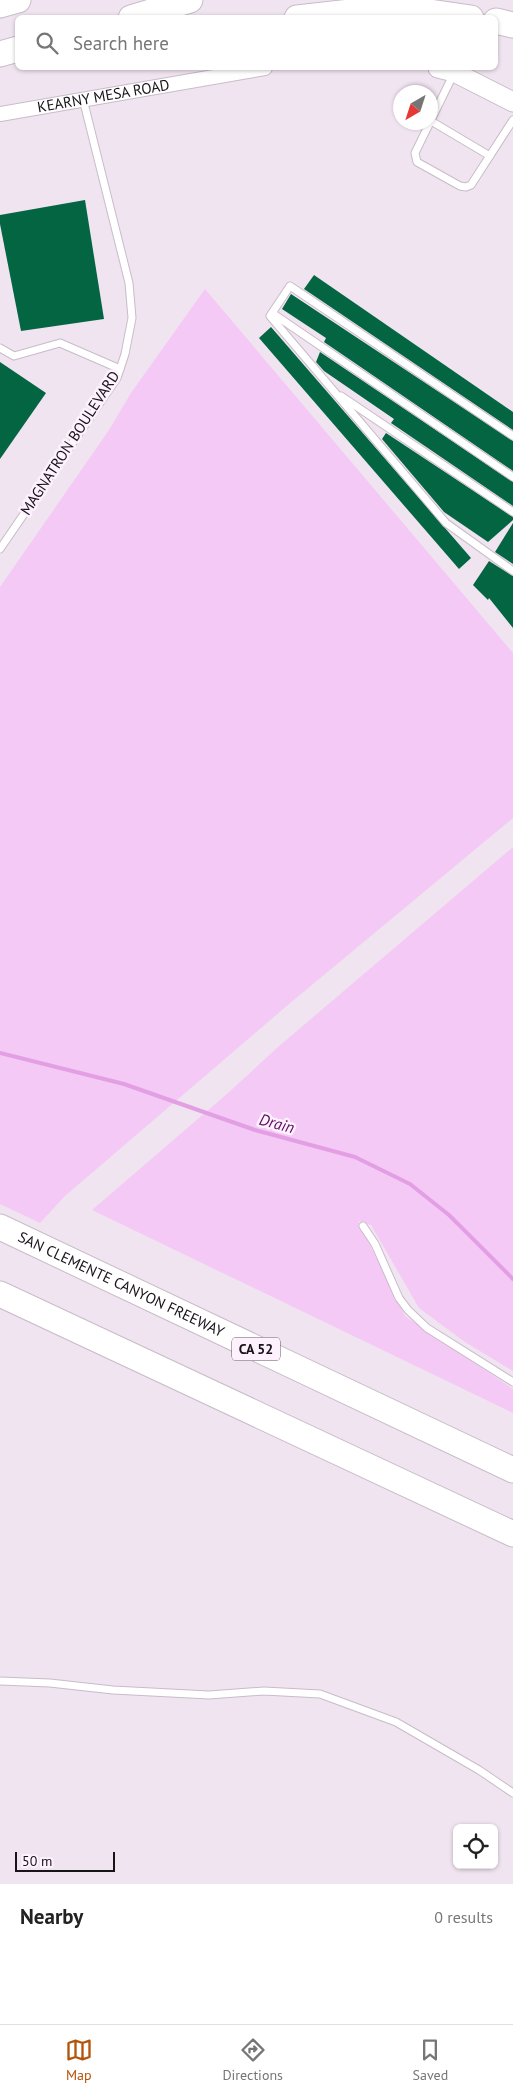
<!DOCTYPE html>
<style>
:root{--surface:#fff;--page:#f6f6f6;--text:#222;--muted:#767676;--line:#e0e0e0;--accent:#b45309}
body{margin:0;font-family:"PT Sans",sans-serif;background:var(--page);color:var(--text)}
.controls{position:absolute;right:15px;bottom:15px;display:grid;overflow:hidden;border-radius:8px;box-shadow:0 1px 4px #0004}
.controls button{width:45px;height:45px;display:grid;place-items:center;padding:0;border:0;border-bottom:1px solid var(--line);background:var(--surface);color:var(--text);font:25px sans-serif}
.compass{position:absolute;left:393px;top:85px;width:45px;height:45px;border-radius:50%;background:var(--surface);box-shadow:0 1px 4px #0004;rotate:219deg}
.scale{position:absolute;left:15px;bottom:12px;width:100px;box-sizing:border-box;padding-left:5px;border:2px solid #181318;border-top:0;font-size:14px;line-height:18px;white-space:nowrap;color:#181318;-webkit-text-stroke:4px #fdf1fd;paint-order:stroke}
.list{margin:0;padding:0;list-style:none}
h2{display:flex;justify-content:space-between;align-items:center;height:65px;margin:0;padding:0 20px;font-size:21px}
h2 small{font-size:16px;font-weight:400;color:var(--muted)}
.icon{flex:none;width:28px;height:28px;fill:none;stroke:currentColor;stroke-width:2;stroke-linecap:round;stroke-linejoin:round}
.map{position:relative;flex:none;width:513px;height:1884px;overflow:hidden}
.search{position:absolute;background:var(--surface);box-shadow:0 1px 4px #0004;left:15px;right:15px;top:15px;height:55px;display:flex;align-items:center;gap:12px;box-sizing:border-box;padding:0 18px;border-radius:8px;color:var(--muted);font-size:19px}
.sheet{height:140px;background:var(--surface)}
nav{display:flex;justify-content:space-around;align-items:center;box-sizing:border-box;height:70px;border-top:1px solid var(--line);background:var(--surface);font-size:14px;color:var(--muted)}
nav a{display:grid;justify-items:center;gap:2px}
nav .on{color:var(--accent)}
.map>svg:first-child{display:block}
</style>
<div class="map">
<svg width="513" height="1884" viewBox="0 0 513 1884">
<rect width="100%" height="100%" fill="#f0e4f0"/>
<g fill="#f5c9f5">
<polygon points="205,289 513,653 513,818 289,1004 65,1196 40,1223 0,1204 0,587 109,430 131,393"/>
<polygon points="513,847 513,1371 465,1342 419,1308 371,1225 358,1221 405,1316 513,1389 513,1413 92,1210 228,1093 278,1047"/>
</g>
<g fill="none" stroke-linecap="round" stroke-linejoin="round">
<polyline stroke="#e39fe4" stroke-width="4" points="0,1053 124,1084 255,1130 355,1157 410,1184 449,1215 513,1279"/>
</g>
<g fill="#046543">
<polygon points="85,200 104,319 21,331 0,224 0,215"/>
<polygon points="314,275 513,412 513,430 304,289"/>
<polygon points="291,294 513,441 513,471 324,342 326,338 282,309"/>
<polygon points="271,327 471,558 459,569 259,338"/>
<polygon points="320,352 513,482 513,506 391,423 394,419 324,371 316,362"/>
<polygon points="0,362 46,393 0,459"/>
<polygon points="386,433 513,517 513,520 488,542 444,512 382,439"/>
<polygon points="513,523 513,564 495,552"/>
<polygon points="489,561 513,576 513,628 489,598 488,600 473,585"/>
</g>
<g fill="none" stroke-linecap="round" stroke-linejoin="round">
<g stroke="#c8bcc8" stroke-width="9">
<g id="lane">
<polyline points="454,73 415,153 417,162 460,186 466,187 471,185 513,120"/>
<polyline points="431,121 490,156"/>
<polyline points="272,313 513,477"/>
<polyline points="0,348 14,356 60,343 120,369"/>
<polyline points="341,396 513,512"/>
<polyline points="513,436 290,286 270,316 446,523 513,571"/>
<polyline points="0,549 117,378 125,354 132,318 129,283 83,99"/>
<polyline points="363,1226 375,1244 399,1298 408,1310 427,1328 513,1382"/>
<polyline points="0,1681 50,1683 113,1690 209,1695 264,1691 320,1694 396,1722 479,1770 513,1793"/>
</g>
</g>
<g stroke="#c8bcc8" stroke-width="16">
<g id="street">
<path id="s1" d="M 0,114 L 265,68"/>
</g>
</g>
<g stroke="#c8bcc8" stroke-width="21">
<polyline id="secondary" points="438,68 454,72 513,102"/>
</g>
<g stroke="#c8bcc8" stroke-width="27">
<g id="highway">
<polyline points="0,5 18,0"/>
<polyline points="131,18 190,0"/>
<polyline points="297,18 394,7 471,18"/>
<polyline points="496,21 513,25"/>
<polyline points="0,54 18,49"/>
<path id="s2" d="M 0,1227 L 513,1470"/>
<polyline points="0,1294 513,1534"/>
</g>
</g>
<use href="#lane" stroke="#fff" stroke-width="7"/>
<use href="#street" stroke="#fff" stroke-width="14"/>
<use href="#secondary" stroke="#fff" stroke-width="19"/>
<use href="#highway" stroke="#fff" stroke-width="25"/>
</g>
<g text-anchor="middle" stroke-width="5" stroke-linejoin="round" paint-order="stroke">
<rect fill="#fdf1fd" stroke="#5d565d" stroke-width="1" x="232" y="1337.5" width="48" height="23" rx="4"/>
<g font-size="14" font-weight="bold" fill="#181318">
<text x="256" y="1354">CA 52</text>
</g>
<g font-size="15" fill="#181318" stroke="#fdf1fd">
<text dy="5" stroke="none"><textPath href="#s1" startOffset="105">KEARNY MESA ROAD</textPath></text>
<text transform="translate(70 443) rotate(-57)" y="5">MAGNATRON BOULEVARD</text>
<text dy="5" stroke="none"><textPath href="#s2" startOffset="134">SAN CLEMENTE CANYON FREEWAY</textPath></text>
</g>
<g font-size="16" font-style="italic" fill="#5d0861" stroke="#fdf1fd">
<text transform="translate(277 1123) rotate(15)" y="6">Drain</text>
</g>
</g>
</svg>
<div class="controls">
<button><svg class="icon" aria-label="locate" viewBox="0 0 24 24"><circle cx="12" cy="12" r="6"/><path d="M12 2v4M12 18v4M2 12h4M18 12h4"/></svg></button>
</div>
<svg class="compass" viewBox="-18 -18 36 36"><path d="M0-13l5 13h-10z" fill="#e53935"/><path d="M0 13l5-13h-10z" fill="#767676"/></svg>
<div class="scale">50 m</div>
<div class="search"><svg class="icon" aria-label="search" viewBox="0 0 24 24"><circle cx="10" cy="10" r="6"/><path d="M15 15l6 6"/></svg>Search here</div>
</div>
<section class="sheet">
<h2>Nearby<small>0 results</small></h2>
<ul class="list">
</ul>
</section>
<nav>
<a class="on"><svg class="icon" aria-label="map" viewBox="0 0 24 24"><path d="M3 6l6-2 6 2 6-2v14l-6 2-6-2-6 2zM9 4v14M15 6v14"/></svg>Map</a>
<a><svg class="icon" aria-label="directions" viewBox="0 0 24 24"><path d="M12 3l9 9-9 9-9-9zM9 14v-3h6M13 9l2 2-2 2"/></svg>Directions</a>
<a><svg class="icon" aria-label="saved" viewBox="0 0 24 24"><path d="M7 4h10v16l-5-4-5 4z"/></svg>Saved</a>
</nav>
